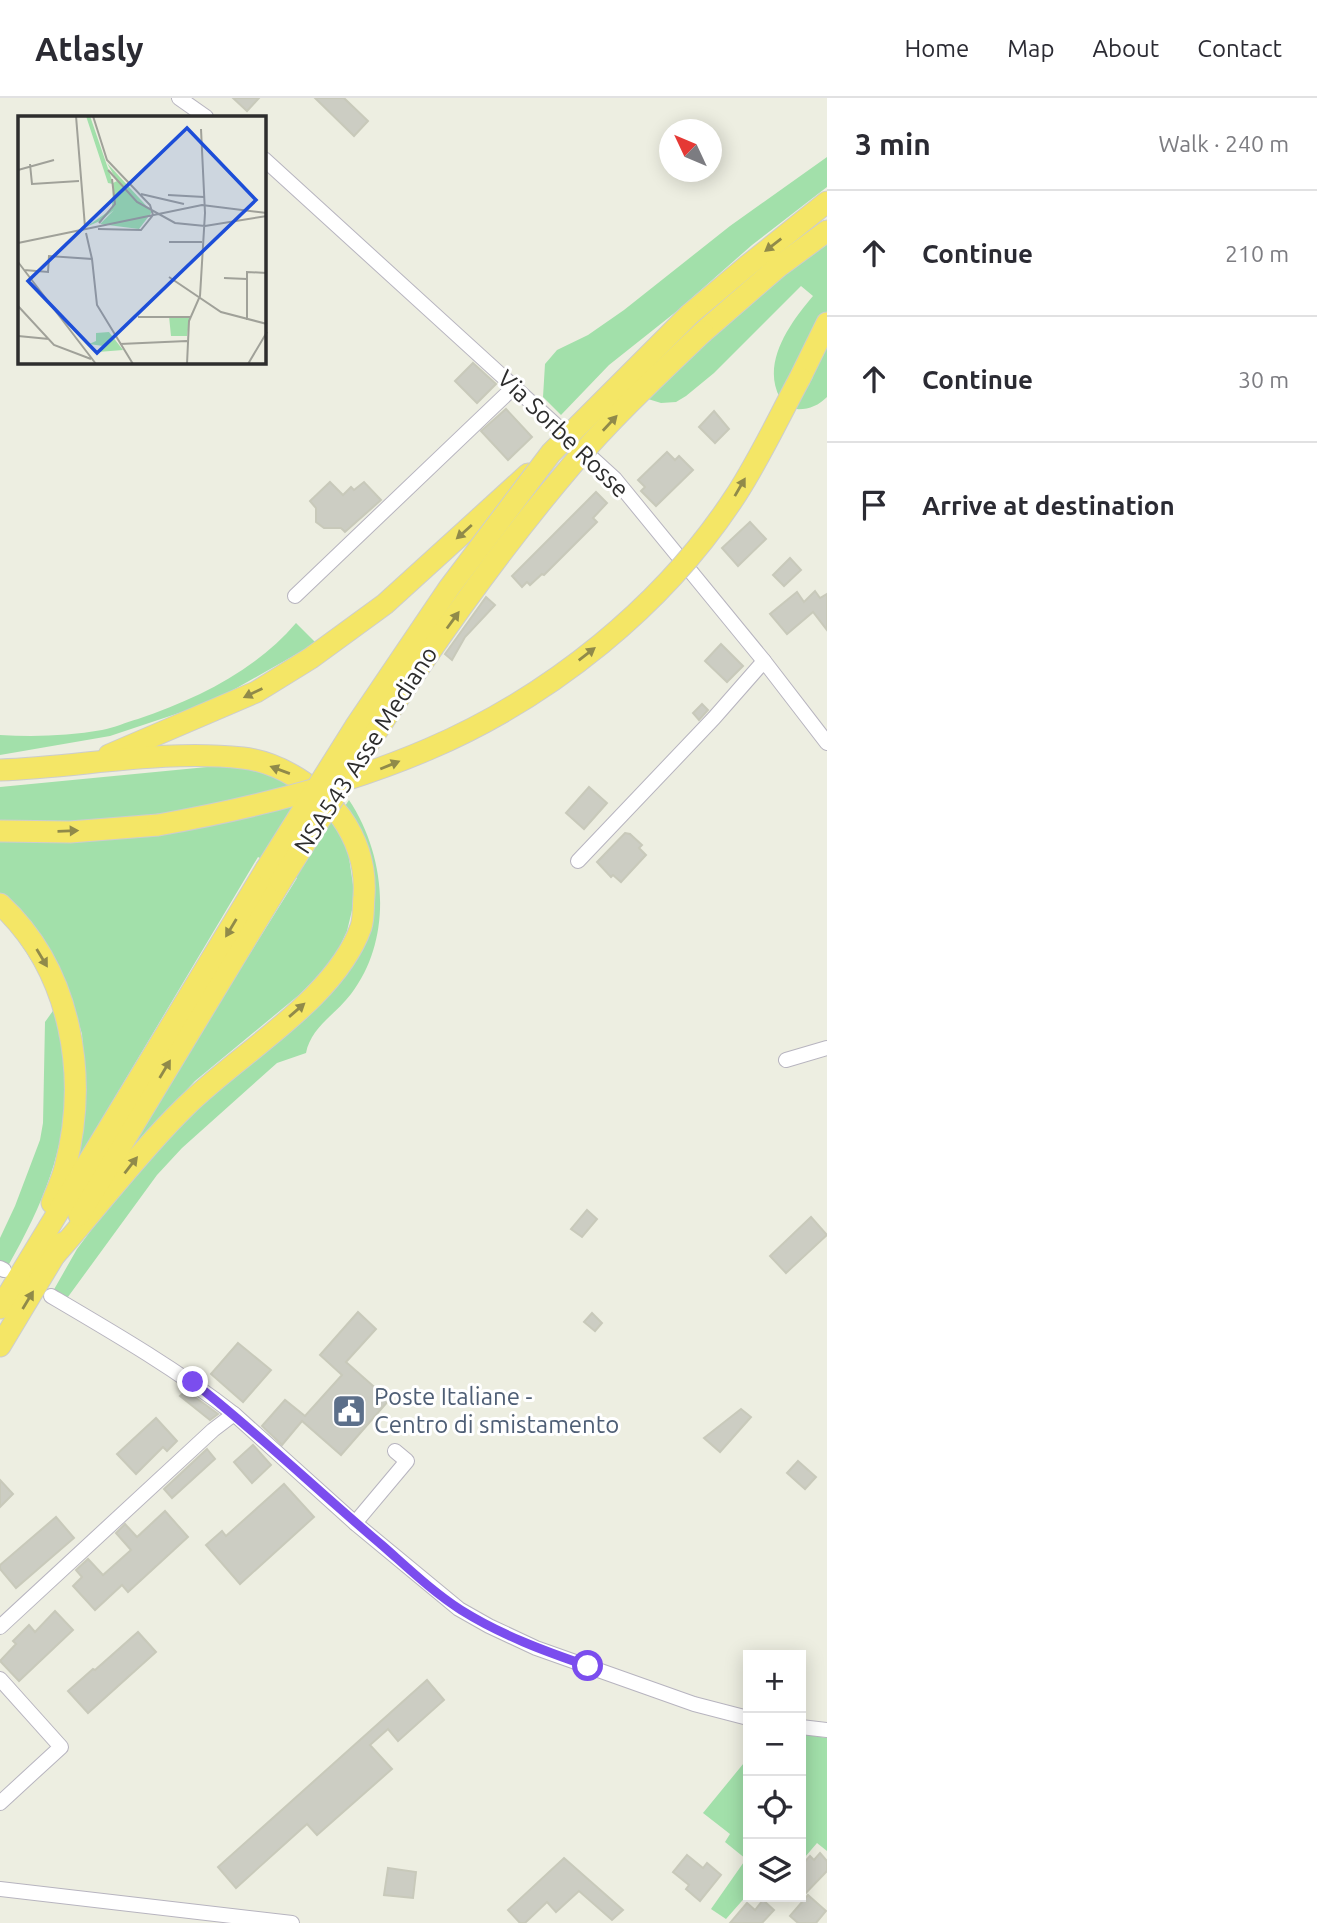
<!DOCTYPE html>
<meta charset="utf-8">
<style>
:root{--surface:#fff;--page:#f7f7f7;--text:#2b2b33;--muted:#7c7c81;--line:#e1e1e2}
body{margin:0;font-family:Ubuntu,sans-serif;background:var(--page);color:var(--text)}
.controls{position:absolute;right:21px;bottom:21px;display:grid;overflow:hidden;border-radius:0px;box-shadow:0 4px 18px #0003}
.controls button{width:63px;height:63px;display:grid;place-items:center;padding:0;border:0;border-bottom:2px solid var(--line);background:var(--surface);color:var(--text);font:35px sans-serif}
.compass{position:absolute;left:659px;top:21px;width:63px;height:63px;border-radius:50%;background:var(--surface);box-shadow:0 4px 18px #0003;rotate:314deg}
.stop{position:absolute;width:21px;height:21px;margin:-16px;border:5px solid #7b4dee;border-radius:50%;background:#fff}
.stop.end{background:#7b4dee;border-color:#fff;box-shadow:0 2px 7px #0008}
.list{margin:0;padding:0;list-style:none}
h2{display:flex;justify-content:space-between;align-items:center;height:91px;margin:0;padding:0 28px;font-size:30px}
h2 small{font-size:23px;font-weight:400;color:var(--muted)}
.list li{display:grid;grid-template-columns:46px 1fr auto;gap:21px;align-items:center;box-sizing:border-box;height:126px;padding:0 28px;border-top:2px solid var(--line)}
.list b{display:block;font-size:26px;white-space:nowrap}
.list em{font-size:23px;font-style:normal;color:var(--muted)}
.icon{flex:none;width:38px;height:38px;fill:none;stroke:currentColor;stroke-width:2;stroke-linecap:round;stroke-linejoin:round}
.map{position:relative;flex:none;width:827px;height:1825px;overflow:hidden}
header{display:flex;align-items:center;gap:42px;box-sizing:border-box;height:98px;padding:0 35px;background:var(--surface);border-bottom:2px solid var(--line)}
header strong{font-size:33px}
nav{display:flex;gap:38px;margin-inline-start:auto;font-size:24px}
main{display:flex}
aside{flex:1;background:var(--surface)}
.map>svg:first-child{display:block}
</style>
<header>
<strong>Atlasly</strong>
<nav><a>Home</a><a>Map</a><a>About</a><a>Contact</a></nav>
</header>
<main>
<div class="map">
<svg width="827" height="1825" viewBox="0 0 827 1825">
<rect width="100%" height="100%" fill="#edeee1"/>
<g fill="#a2e0aa">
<polygon points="827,59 827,89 752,147 677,213 609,267 561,317 543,299 545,266 557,252 588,237 624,212 730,128"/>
<path d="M 827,138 L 827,215 L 780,300 C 761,265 790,225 813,198 L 801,188 L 714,275 L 686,298 L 676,304 L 661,305 L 648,301 L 661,283 Z"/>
<path d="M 827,243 L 827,299 C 818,308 808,312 795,311 L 813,279 L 809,276 Z"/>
<path d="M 296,525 L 316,545 L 212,604 L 110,638 L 0,657 L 0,637 C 34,639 68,638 102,632 C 114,630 126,624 138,621 C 197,601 255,573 296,525 Z"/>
<path d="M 207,669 L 245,669 L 274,679 L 299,690 L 335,722 L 348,753 L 355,800 L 347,833 L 333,863 L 299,897 L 195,983 L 134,1048 L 131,1046 L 297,780 L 258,759 L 78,1061 L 74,1064 L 84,970 L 82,936 L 72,904 L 55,910 C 58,924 63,939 65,952 C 73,1034 48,1098 8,1168 L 0,1163 L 0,1140 L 15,1108 L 40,1042 L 43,1025 L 45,924 L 55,910 C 41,877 25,847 0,821 L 0,689 Z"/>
<path d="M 349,702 C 386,757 394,840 351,896 C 336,916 311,929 306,955 L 277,965 L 182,1050 L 157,1077 L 65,1203 L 52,1195 L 77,1151 L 144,1062 L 366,831 L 343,711 Z"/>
<polygon points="801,1636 827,1640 827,1753 817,1745 805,1759 801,1755"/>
<polygon points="748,1660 748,1796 726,1821 711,1811 746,1761 725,1744 730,1736 703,1715"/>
</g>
<g fill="#cccdc3" stroke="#c8c9ba" stroke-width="2">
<polygon points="233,0 259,0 247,13"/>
<polygon points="315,0 344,0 368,23 354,38"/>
<polygon points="473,265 496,286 477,305 455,283"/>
<polygon points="506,311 532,339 508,362 481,333"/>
<polygon points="714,313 729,331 715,345 699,329"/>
<polygon points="667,354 675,362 679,358 693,372 656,408 641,393 645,389 638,382"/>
<polygon points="330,384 343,397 351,389 354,392 364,384 381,402 345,434 341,430 324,430 316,424 316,410 310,403"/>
<polygon points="596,394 607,405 593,420 597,424 544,477 542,476 530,487 527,484 522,489 512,478"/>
<polygon points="750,424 766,441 738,468 722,450"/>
<polygon points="790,460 801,472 784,488 773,477"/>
<polygon points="815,493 820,500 827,496 827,532 813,514 787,536 770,516 797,494 804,504"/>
<polygon points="486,499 495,507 465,539 452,562 445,556"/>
<polygon points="721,546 743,568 727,584 705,563"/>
<polygon points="702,606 708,612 699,622 693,615"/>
<polygon points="589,689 607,705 584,731 566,715"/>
<polygon points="625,735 630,736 642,747 639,750 646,757 621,784 613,777 611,779 597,764"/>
<polygon points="587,1112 597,1121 582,1139 571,1131"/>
<polygon points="811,1119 827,1137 786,1175 770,1158"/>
<polygon points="358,1214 376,1231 346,1264 389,1302 341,1357 302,1323 282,1347 262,1328 285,1302 305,1318 342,1277 320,1257"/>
<polygon points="592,1215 602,1225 595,1233 584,1224"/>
<polygon points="238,1245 271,1272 243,1304 211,1276"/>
<polygon points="186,1293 206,1307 218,1316 210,1322 180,1298"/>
<polygon points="741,1311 751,1319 720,1354 704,1340"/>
<polygon points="156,1320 177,1343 167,1353 163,1349 136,1376 117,1356"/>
<polygon points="253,1347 271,1367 252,1385 234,1364"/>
<polygon points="207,1351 215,1361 172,1400 164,1391"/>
<polygon points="798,1363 816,1379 805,1391 787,1375"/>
<polygon points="0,1382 13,1396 0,1409"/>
<polygon points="284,1386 314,1419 240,1486 206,1447 222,1433 226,1438"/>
<polygon points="165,1413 188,1439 128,1494 122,1487 95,1512 73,1488 82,1479 76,1472 88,1461 103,1477 131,1452 116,1435 125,1426 137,1439"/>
<polygon points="56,1419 74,1440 16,1490 0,1471 0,1467"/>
<polygon points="55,1513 73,1532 19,1583 0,1563 16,1546 13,1543 29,1527 35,1534"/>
<polygon points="138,1534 156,1554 88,1615 68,1593 93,1571 95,1572"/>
<polygon points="427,1582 444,1602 398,1643 388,1631 370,1647 392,1671 317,1737 307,1726 236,1790 218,1769"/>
<polygon points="820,1755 827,1763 827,1773 801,1800 801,1768 810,1758 814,1762"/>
<polygon points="687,1757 703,1770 707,1765 721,1777 700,1803 686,1791 689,1787 673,1774"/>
<polygon points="564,1760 623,1812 612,1822 579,1793 556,1814 547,1804 525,1825 520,1825 508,1812"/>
<polygon points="388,1770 416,1774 413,1800 384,1797"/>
<polygon points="808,1797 826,1813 816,1825 798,1825 790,1818"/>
<polygon points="763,1802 774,1812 762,1825 730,1825 747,1805 755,1812"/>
</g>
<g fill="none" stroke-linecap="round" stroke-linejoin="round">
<g stroke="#b7b4bf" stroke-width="16">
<g id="minor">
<polyline points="179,0 206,19"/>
<polyline points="264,61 615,381 764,563 827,645"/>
<polyline points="295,498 515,288"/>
<polyline points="578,763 714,620 764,563"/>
<polyline points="786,962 827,950"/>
<polyline points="0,1170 4,1172"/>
<path d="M 51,1198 C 114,1235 176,1271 234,1316"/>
<polyline points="355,1425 407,1363 395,1353"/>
<polyline points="0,1529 213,1332 234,1316 355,1425 459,1511 489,1528 536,1550 694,1606 748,1620"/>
<polyline points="0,1581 61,1649 0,1705"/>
<polyline points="801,1629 827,1632"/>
<polyline points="0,1791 292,1825"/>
</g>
</g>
<g stroke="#cdcdcd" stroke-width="23">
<g id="highway">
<polyline points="690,216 747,168 827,104"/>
<polyline points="703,234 778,169 827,133"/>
<polyline points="800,280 827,225"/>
<polyline points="109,657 256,594 311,560 385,506 528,376"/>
<path d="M 0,672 C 81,669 162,651 243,660 C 279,664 320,690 341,719 C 358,743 366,768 364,798 C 363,808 364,820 361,829 C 335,902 239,955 185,1009 C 138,1055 99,1108 55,1157"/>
<polyline points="0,733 70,734 158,727"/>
<path d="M 0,806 C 72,873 89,978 65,1070 C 62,1082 56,1094 52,1105"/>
<polyline points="79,1117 281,783"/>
<polyline points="0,1210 266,771"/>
<polyline points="0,1248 62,1145"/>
</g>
</g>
<use href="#minor" stroke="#fff" stroke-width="14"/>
<use href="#highway" stroke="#f4e666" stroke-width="21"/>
<g stroke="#cdcdcd" stroke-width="23" stroke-linecap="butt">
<g id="highway-bridge">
<path d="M 158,727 C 249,711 343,688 429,651 C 550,599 664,508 736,397 C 760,360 779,319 800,280"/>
<polyline points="266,771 355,629 449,490 551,355 690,216"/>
<path d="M 281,783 C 371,640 462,496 572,367 C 613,319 658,277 703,234"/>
</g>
</g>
<use href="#highway-bridge" stroke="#f4e666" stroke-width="21"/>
</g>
<defs><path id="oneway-solid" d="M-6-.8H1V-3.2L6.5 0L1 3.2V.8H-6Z" transform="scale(1.75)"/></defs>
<g fill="#908a4a">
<use href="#oneway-solid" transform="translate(773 147) rotate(142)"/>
<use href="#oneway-solid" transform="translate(610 325) rotate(-47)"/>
<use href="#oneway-solid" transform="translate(740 389) rotate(-60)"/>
<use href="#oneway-solid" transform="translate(464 434) rotate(138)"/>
<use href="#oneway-solid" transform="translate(453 522) rotate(-54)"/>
<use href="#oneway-solid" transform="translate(587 556) rotate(-38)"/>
<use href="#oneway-solid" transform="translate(253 595) rotate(154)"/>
<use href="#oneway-solid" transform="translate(390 667) rotate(-22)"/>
<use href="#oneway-solid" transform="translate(280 672) rotate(-160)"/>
<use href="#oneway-solid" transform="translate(68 733) rotate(-2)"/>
<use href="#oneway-solid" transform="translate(231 830) rotate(121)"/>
<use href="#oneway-solid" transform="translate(42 860) rotate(59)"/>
<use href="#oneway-solid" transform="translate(297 912) rotate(-41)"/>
<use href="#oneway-solid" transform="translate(165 971) rotate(-59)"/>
<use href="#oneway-solid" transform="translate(131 1067) rotate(-52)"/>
<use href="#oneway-solid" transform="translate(28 1202) rotate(-59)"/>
</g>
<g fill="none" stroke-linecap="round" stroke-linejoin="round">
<path stroke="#7b4dee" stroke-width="9" d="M 193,1284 C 259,1336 319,1394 383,1448 C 408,1470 433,1494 461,1512 C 501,1537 544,1553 588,1568"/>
</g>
<defs>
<g id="civic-square" transform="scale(1.75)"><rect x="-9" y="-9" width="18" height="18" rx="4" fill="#5c6f8a" stroke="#fff"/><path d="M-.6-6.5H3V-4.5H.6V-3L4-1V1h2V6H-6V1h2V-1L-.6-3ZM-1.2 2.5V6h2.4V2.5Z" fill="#fff"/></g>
</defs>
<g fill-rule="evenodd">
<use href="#civic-square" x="349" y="1313"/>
</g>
<g text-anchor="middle" stroke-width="6" stroke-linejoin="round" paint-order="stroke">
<g font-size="24" fill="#2d2d2d" stroke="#fff">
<text transform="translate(563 336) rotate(44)" y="8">Via Sorbe Rosse</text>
<text transform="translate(366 652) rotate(-57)" y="8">NSA543 Asse Mediano</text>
</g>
<g font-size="24" fill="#4e5e75" stroke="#fff" text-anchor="start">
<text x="374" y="1307">Poste Italiane -<tspan x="374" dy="28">Centro di smistamento</tspan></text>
</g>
</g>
<g transform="translate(18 18)">
<rect width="248" height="248" fill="#edeee1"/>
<path d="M 68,0 L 72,0 L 95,67 L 99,65 L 89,47 L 134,96 L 121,113 L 82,108 L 96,94 L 82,105 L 68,111 L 94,93 L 95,68 L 90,67 ZM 151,200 L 172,201 L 169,220 L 153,220 ZM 91,216 L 105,234 L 80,236 L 85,230 L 71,228 L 78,225 L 78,217 Z" fill="#a2e0aa"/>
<path fill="none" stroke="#a0a199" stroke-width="2" d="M 58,0 L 67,111M 75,0 L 89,44 L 132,89 L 135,99 L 123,114 L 80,113M 12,48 L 14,68 L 61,65M 0,54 L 36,44M 90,54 L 119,86 L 157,107 L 187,110 L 249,100M 123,78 L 166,88M 150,79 L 186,81M 81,107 L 97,88 L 94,63M 68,117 L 74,143M 151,126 L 184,126M 0,127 L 184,89 L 249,97M 0,146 L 78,248M 6,154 L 30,156 L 31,140 L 74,143 L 79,189 L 115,248M 151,161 L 203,196 L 249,208M 206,162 L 229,163M 0,190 L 36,229 L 73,243M 120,201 L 173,201M 229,204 L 229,156 L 249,157M 0,220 L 31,223M 102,228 L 169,225M 169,248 L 171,205 L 182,180 L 187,97 L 183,13M 230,248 L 249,216"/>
<path fill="#1d4ed8" fill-opacity="0.15" stroke="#1d4ed8" stroke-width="3.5" d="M 169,12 L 238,84 L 79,237 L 10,165 Z"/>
<rect width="248" height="248" fill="none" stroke="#2d2d2d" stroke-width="3.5"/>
</g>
</svg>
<div class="controls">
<button>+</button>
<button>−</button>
<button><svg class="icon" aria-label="locate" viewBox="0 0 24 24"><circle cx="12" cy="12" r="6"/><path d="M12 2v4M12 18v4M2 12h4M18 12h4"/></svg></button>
<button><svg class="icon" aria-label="layers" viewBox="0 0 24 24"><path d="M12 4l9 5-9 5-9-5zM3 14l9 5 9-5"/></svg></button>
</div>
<svg class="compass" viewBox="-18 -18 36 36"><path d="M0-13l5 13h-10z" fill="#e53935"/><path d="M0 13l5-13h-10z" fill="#7c7c81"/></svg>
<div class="stop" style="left:588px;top:1568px"></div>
<div class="stop end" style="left:193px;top:1284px"></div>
</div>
<aside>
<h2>3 min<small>Walk · 240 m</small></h2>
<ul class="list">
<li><svg class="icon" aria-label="ahead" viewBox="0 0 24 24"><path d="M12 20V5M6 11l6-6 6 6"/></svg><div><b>Continue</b></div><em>210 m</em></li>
<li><svg class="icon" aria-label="ahead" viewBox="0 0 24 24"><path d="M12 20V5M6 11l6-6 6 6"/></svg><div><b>Continue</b></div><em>30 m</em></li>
<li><svg class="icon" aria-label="arrive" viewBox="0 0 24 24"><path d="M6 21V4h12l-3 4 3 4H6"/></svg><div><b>Arrive at destination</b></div></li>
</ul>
</aside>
</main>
